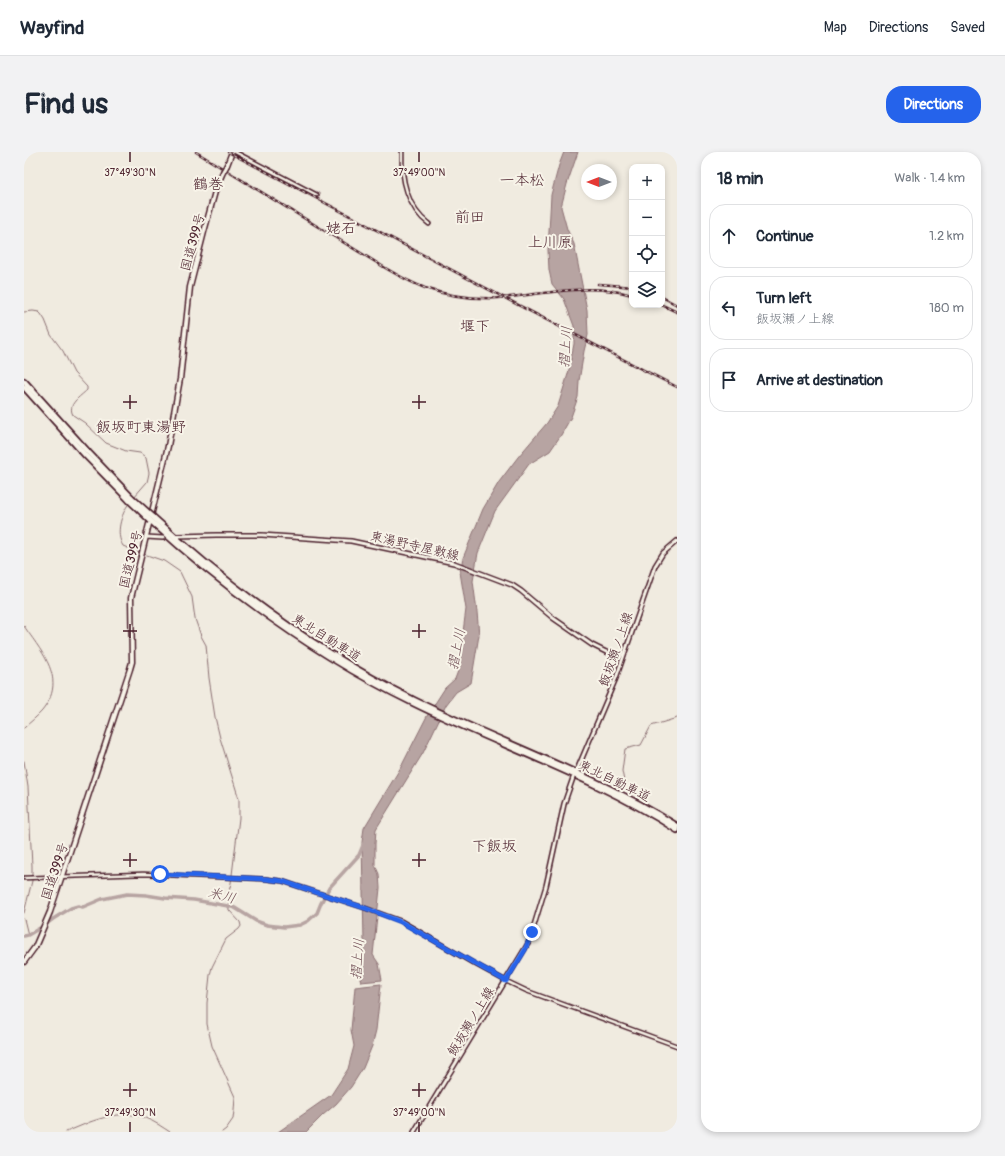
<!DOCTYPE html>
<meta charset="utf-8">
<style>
:root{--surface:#fff;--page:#f2f2f3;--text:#1f2937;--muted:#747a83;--line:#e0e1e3;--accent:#2563eb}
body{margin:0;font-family:Pangolin,"Klee One",sans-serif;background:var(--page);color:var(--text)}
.controls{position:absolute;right:12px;top:12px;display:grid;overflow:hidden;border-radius:8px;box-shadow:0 2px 6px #0003}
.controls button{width:36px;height:36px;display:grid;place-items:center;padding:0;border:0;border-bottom:1px solid var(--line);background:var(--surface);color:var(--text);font:20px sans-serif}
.compass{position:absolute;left:557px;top:12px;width:36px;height:36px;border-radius:50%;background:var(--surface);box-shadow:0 2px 6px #0003;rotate:270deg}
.stop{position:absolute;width:12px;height:12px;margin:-9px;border:3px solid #2563eb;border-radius:50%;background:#fff}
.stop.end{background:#2563eb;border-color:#fff;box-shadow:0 1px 4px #0008}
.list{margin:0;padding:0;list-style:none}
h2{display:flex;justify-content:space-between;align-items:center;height:52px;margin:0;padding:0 16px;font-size:17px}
h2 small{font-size:13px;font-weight:400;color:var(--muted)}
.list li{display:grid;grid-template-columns:26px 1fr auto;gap:12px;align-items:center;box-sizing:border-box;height:64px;margin:0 8px 8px;padding:0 8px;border:1px solid var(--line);border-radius:16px}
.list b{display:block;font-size:15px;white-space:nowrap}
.list p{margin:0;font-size:13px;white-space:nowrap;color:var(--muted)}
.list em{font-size:13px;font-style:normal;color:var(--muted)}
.icon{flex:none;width:22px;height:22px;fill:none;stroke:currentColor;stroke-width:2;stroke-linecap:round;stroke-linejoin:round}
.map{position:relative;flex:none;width:653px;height:980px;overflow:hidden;border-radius:16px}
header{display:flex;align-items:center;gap:24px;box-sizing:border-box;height:56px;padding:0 20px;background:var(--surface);border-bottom:1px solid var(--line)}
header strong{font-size:19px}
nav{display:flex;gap:22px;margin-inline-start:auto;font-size:14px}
.intro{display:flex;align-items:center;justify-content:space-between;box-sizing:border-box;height:96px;padding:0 24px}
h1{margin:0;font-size:28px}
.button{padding:10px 18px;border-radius:16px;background:var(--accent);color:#fff;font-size:14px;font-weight:700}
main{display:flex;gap:24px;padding:0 24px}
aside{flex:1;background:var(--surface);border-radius:16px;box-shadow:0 2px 6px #0003}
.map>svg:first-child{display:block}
</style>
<header>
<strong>Wayfind</strong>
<nav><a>Map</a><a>Directions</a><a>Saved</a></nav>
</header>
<div class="intro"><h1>Find us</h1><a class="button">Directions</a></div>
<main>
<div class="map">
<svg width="653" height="980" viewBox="0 0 653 980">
<rect width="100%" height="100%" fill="#f0ebe0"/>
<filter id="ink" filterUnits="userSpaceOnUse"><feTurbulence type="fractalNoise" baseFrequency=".025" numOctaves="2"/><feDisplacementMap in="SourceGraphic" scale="8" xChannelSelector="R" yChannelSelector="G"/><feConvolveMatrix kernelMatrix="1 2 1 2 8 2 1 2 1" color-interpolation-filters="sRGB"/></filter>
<g filter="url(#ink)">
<g fill="#b7a4a2" stroke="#8b6f72">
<polygon points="540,0 554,0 543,32 537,55 543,77 550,92 563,158 564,183 560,199 555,229 554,245 547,265 537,283 526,299 505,312 471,359 454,401 449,429 453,460 455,483 447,531 432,540 422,553 399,601 352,677 351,692 351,713 355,722 356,736 349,803 355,812 358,828 337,830 336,826 340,790 338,690 340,676 377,615 403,564 421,536 431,527 434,519 442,457 436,420 439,406 459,357 475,330 494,305 523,271 534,254 544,222 550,192 550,174 540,147 528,132 525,118 524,98 527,43 535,13"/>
<polygon points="357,832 352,878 348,894 339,916 327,935 312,952 299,963 282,980 254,980 307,943 324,917 330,894 327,878 331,835"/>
</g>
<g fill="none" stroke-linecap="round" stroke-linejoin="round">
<g stroke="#8b6f72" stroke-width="1">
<path d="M 0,160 L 9,159 L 15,160 L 17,162 L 21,168 L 27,183 L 39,199 L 50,221 L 63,235 L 63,238 C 56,245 43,252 49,263 L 61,271 L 82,291 L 102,299 L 116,301 L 120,304 L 122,306 L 125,321 L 124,326 L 123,330 L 110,345"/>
<path d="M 105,351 C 97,363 91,381 99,394 L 116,401"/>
<polyline points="120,402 140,409 156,420 168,445 171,467 177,484 182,493 185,526 191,565 196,586 215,647 215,666 207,731 204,744 205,758 216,770 217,774 215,777 202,787 188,815 186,823 183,851 183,872 188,894 211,945 210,959 209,967 202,977 198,980"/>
<path d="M 0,474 C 18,501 44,527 18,559 C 13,565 6,570 0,576"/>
<polyline points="0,609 4,635 8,714 8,729 0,761"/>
<polyline points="598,633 600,629 598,619 601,597 617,593 627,574 653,566"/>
<polyline points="0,767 4,783"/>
<path d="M 42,980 C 50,977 58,973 66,970 C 83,964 103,959 121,966 C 130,969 138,975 146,980"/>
</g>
<polyline stroke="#b7a4a2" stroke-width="3.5" points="0,784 4,783 21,773 29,767 47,756 54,754 59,755 78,747 103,742 122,743 141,746 170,748 204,754 211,756 232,769 243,773 260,775 276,773 284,769 293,761 297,751 305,736 335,703 340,691"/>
<g stroke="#4a1f2b" stroke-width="5.5">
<g id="tertiary">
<polyline points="211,0 293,43"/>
<path d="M 378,0 C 377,26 383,56 405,72"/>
<polyline points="0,726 119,722 242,727 258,729 273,734 341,756 377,769 449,811 482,829 503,839 653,894"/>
</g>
</g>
<g stroke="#4a1f2b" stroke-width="6">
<g id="secondary">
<polyline points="153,384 192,383 238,383 327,389 430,411 488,433 497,439 529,466 568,493 582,500 599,503"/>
<polyline points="122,385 139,386"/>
<polyline points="553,618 592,526 631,414 639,401 653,389"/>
<polyline points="390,980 505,790 522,734 540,652 549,626"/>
</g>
</g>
<g stroke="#4a1f2b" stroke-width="7">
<g id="trunk">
<polyline points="203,13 208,0"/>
<polyline points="0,810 11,795 26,760 106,517 108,510 107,446 144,294 156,227 166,135 180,80 192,36 199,20"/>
</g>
</g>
<g stroke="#4a1f2b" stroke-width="8">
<g id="motorway">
<polyline points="0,229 65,301 108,346"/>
<polyline points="0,235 62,304 105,348"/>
<path d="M 129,365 C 207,437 294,500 390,548 C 477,591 570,622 653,674"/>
<path d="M 127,369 C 206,441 293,504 389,551 C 476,594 571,625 653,678"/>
</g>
</g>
<use href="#tertiary" stroke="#f7f3e8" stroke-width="2.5"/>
<use href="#secondary" stroke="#f7f3e8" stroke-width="3"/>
<use href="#trunk" stroke="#f7f3e8" stroke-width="4"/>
<use href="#motorway" stroke="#f7f3e8" stroke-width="4.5"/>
<g stroke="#4a1f2b" stroke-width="2.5">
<g id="rail">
<path d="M 172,0 L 363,117 C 375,124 388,131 401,136 C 424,144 450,147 474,146 C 518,143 564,130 608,143"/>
<path d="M 204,0 C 354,78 502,159 653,235"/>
<polyline points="574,132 588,133 608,135"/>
<polyline points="638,145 653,153"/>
<polyline points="638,153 653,160"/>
</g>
</g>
<use href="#rail" stroke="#f7f3e8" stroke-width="1" stroke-dasharray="3" stroke-linecap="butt"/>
<g stroke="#4a1f2b" stroke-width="7" stroke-linecap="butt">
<polyline id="trunk-bridge" points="199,20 203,13"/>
</g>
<g stroke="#4a1f2b" stroke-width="8" stroke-linecap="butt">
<g id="motorway-bridge">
<polyline points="108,346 129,365"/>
<polyline points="105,348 127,369"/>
</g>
</g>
<use href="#trunk-bridge" stroke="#f7f3e8" stroke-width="4"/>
<use href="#motorway-bridge" stroke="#f7f3e8" stroke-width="4.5"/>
</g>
</g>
<g fill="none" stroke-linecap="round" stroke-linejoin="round" filter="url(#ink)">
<polyline stroke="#2563eb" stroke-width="5" points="136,722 242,727 258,729 273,734 341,756 377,770 482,829 501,798 508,780"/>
</g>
<path fill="none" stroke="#4a1f2b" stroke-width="1.5" d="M 106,0 L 106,10M 395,0 L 395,10M 106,243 L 106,257M 395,243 L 395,257M 99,250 L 113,250M 388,250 L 402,250M 106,472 L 106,486M 395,472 L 395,486M 99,479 L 113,479M 388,479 L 402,479M 106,701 L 106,715M 395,701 L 395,715M 99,708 L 113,708M 388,708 L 402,708M 106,931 L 106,945M 395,931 L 395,945M 99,938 L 113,938M 388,938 L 402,938M 106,970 L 106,980M 395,970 L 395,980"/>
<g text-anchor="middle" stroke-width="4" stroke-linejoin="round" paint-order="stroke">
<g font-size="13" fill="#4a1f2b" stroke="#f7f3e8">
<text transform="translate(168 90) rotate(-75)" y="5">国道399号</text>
<text transform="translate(391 393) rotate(13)" y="5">東湯野寺屋敷線</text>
<text transform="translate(106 407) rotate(-76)" y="5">国道399号</text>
<text transform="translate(303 485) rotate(32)" y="5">東北自動車道</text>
<text transform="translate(591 497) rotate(-71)" y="5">飯坂瀬ノ上線</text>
<text transform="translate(591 628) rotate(26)" y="5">東北自動車道</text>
<text transform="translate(30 719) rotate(-72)" y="5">国道399号</text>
<text transform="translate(446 869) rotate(-59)" y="5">飯坂瀬ノ上線</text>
</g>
<g font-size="14" font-style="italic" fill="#704e55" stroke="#f7f3e8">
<text transform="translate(541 195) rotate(-86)" y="5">摺上川</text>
<text transform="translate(432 497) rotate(-79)" y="5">摺上川</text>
<text transform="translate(198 743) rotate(15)" y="5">米川</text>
<text transform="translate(333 807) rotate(-85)" y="5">摺上川</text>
</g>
<g font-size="15" fill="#4a1f2b" stroke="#f7f3e8">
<text x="498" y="33">一本松</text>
<text x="184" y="37">鶴巻</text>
<text x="446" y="70">前田</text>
<text x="317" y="81">姥石</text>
<text x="526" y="95">上川原</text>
<text x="451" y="179">堰下</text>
<text x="117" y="280">飯坂町東湯野</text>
<text x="470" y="699">下飯坂</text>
</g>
</g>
<g font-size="10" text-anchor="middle" fill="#4a1f2b" stroke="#f7f3e8" stroke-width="4" stroke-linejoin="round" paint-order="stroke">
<text x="106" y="24">37°49'30"N</text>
<text x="395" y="24">37°49'00"N</text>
<text x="106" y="964">37°49'30"N</text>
<text x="395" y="964">37°49'00"N</text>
</g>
</svg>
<div class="controls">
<button>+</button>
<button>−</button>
<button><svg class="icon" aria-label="locate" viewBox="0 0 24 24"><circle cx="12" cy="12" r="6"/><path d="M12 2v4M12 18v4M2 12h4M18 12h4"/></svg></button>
<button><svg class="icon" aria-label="layers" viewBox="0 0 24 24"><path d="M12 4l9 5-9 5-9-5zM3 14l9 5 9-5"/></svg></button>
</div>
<svg class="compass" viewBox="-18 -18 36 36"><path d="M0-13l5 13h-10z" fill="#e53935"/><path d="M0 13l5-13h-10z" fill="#747a83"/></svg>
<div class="stop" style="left:136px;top:722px"></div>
<div class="stop end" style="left:508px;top:780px"></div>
</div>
<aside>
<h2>18 min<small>Walk · 1.4 km</small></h2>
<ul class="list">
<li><svg class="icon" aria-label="ahead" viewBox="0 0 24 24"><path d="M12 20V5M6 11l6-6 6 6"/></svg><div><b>Continue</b></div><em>1.2 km</em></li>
<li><svg class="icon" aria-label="left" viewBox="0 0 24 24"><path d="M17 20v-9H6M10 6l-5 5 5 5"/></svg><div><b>Turn left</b><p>飯坂瀬ノ上線</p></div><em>180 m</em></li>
<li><svg class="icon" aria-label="arrive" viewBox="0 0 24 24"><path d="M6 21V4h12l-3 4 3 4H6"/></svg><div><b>Arrive at destination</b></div></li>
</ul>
</aside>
</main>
